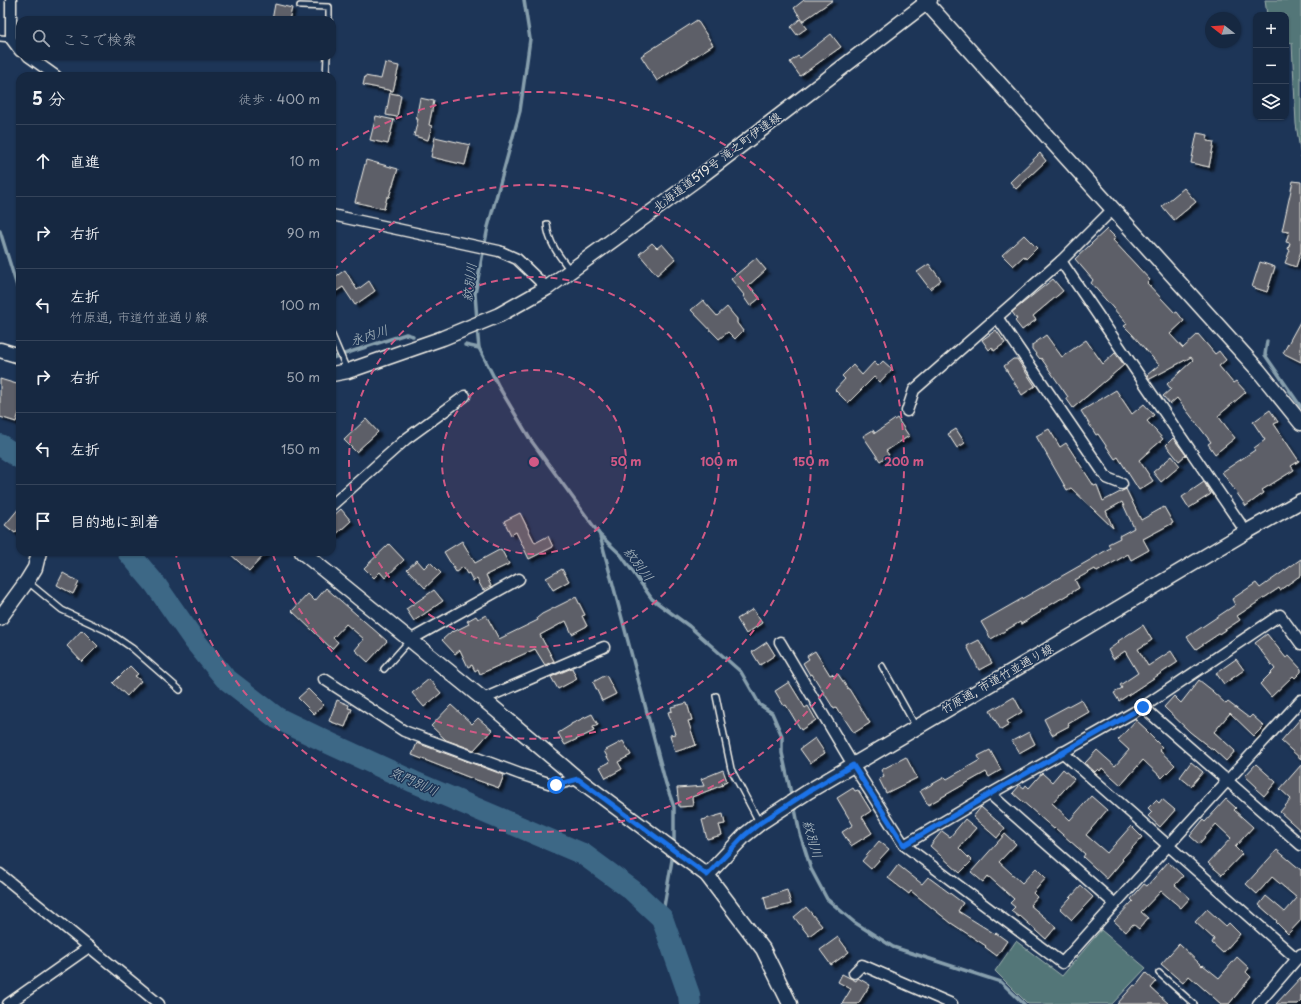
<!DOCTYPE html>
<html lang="ja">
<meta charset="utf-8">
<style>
:root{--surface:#162841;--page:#23344c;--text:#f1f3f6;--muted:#9ea6b1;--line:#35445a}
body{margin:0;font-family:"Playpen Sans","Klee One",sans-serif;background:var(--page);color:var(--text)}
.controls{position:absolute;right:12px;top:12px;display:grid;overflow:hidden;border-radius:8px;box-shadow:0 1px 3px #0004}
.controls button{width:36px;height:36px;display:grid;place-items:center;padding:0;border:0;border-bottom:1px solid var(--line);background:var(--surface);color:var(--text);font:20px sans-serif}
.compass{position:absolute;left:1205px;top:12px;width:36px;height:36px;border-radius:50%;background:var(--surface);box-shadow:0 1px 3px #0004;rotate:287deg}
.stop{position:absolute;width:12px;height:12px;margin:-9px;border:3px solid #1a73e8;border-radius:50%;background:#fff}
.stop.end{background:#1a73e8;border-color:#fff;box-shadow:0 1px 4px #0008}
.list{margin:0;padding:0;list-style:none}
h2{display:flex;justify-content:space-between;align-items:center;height:52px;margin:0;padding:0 16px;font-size:17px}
h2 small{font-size:13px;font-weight:400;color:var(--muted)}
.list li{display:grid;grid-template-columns:26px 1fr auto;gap:12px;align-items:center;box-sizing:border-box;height:72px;padding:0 16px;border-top:1px solid var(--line)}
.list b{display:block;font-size:15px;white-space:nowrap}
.list p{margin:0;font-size:13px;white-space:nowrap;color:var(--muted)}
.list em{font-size:13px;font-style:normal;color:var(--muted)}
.icon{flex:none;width:22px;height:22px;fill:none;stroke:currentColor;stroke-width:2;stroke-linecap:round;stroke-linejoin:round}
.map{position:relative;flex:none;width:1301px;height:1004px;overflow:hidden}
.search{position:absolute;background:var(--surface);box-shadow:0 1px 3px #0004;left:16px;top:16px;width:320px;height:44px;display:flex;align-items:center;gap:10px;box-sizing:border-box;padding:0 14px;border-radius:12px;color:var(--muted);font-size:15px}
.panel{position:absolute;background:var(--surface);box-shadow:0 1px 3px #0004;left:16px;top:72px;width:320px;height:484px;border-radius:12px}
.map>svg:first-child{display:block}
</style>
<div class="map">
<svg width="1301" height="1004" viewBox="0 0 1301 1004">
<defs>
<filter id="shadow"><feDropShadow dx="3.5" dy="3.5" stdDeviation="1" flood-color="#0009"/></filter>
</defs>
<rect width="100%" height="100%" fill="#1d3557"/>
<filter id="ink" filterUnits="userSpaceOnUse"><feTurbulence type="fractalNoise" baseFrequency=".025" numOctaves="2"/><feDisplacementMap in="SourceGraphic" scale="8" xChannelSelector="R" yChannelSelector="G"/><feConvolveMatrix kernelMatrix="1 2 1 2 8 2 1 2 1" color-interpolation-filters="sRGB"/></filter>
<g filter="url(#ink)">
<g fill="#527678" stroke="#a3b4b0">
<polygon points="1265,0 1301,0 1301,157 1296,124 1292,43 1286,42 1286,15 1267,15"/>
<polygon points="1101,930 1146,968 1112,1004 1028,1004 995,971 1016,941 1062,976"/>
</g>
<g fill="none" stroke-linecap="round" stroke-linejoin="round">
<g stroke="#879fad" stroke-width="3.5">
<polyline points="0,231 20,296"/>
<polyline points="477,320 475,294 488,227 520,111 530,39 524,0"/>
<polyline points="477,328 479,348 499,387 530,439 600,535 621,555 652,599 689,626 741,672 760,705 772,713 782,736 782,753 792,798"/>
<polyline points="1267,341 1265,355 1301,407"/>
<polyline points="465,345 479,348"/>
<polyline points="332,358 406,334 413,336"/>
<polyline points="600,536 666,784 674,807 674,846"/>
<polyline points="794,804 800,834 811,869 827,899 854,922 893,947 1001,982 1024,1004"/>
<polyline points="662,918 673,854"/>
</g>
<g stroke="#3e6886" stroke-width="22">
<polyline points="0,445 20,458"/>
<polyline points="128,552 155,584 194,640 225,678 277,718 331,744 414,782 583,854 632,890 662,918 689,995 690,1004"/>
</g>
</g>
<g fill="#5d5e67" stroke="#f4f1e8" filter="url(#shadow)">
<polygon points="804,0 833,0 803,21 794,8"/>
<polygon points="275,4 292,8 289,20 272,20"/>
<polygon points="800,19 807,28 797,35 791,27"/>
<polygon points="697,20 713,45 657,81 641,56"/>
<polygon points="831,34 841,47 800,76 790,62 798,56 800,58"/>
<polygon points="385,63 399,66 393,91 363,85 365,76 381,79"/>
<polygon points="390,93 401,95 397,117 386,115"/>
<polygon points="420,98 434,101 429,125 432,126 428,140 414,136 418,119 416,119"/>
<polygon points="376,116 394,120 388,144 370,140"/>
<polygon points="1197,133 1208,135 1207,141 1214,142 1209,167 1191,163"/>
<polygon points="435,137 470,145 465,165 431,157"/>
<polygon points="1040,153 1046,161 1016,189 1010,182"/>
<polygon points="366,160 398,169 389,197 387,197 384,209 355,202"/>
<polygon points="1293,181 1301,182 1301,251 1296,267 1285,263 1290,250 1288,249 1290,243 1286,242 1289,232 1282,231"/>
<polygon points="1184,188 1196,202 1174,220 1162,206"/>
<polygon points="1107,229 1116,238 1113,240 1150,280 1147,283 1175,313 1177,312 1184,321 1170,334 1183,348 1198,334 1215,354 1219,351 1226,360 1219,366 1233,383 1236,381 1246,392 1218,416 1235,438 1215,454 1208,444 1211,442 1177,398 1170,404 1163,396 1171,389 1167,384 1193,360 1191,357 1150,379 1147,375 1159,365 1132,334 1124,326 1127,324 1091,283 1093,280 1075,259"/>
<polygon points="1024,235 1037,248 1026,259 1024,256 1013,266 1002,255"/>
<polygon points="652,243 657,248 662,244 675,259 657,275 639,254"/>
<polygon points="756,258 766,270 749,285 760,298 750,306 743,296 744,295 731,279"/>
<polygon points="1260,262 1275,267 1267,292 1252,287"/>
<polygon points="929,264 941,280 930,289 917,272"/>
<polygon points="345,270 357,290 369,281 375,291 355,305 343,287 332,294 332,279"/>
<polygon points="1053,279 1063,291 1033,316 1036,320 1022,330 1015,321 1017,319 1012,312"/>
<polygon points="703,300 717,316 727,307 737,319 737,323 743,331 735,339 728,332 719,339 691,310"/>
<polygon points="1301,320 1301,362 1283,353"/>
<polygon points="996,330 1005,343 994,351 992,347 989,350 982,340"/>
<polygon points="1046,335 1062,357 1086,340 1103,364 1115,353 1124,365 1073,408 1066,398 1068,397 1041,358 1040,359 1032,349 1032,345"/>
<polygon points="1013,359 1017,359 1035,386 1022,395 1004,366"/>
<polygon points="883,361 892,369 880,382 874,377 848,403 835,390 845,379 842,376 853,365 862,375 874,362 878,366"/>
<polygon points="0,379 20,385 20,410 16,422 0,417"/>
<polygon points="1116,390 1132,414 1144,404 1154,415 1147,421 1163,439 1139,460 1153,481 1139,490 1118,457 1115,459 1098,434 1096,435 1081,411"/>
<polygon points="1270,410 1278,422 1274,424 1299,461 1291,466 1294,470 1262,490 1264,493 1246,506 1222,472 1255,450 1254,448 1265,440 1253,422"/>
<polygon points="897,418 909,436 886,451 889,455 880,461 863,436 873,430 875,433"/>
<polygon points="366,419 378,432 356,452 344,440"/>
<polygon points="956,429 965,443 957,448 948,434"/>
<polygon points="1049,429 1060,447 1066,443 1094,486 1097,485 1103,501 1126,489 1141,520 1164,507 1173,523 1143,539 1149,550 1131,560 1128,554 1097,572 1095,569 1075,580 1079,588 1040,611 1041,612 1021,624 1020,622 991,639 981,622 1090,560 1110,548 1108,544 1120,538 1119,536 1134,528 1122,502 1106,511 1113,528 1071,488 1067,490 1036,436"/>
<polygon points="1173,438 1186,455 1179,461 1166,445"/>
<polygon points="1172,456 1180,466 1161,482 1153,472"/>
<polygon points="1204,482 1211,494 1189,508 1182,497"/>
<polygon points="20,507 20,527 15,533 5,525"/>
<polygon points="341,509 351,521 332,538 332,517"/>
<polygon points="520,513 535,543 548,536 553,547 529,559 516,532 511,535 504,521"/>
<polygon points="462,541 475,563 501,549 509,564 486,575 491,586 483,590 477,579 473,581 469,573 467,574 463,567 456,572 444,552"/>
<polygon points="389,544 404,560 385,578 380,572 374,578 364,568"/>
<polygon points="228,552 267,552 249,571"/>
<polygon points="1301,559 1301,575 1280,590 1279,588 1237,616 1240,620 1196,649 1187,637 1235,605 1232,599 1256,583 1260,588"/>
<polygon points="417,560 424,568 430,562 441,573 425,588 407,569"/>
<polygon points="562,569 569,581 553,590 546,578"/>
<polygon points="63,573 79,582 73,594 57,585"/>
<polygon points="326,588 387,641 368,662 355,650 364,639 346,624 333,638 338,642 332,649 292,611 308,594 315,601"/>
<polygon points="434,590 443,601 414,621 406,609"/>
<polygon points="576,597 585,615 582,616 587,626 572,634 566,621 540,635 554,661 545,665 535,649 480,674 478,669 475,671 472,665 468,667 460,650 455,654 442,640 452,631 453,632 469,624 467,621 476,616 478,619 486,615 499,639 538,620 537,618 542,614"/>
<polygon points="753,609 762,623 746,634 737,619"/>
<polygon points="1143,625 1152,640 1138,649 1148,666 1171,651 1178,662 1119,701 1114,693 1122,688 1120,685 1138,673 1125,651 1113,659 1108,650 1119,642 1118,641"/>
<polygon points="82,630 98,646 82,662 67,646"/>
<polygon points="1267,634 1286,658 1289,656 1301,669 1301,672 1295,678 1293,676 1271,697 1260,684 1275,669 1255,643"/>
<polygon points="979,640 992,663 979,670 967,646"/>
<polygon points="767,642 775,655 760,665 752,652"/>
<polygon points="815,651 830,675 832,674 834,676 838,674 848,689 849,689 870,723 854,733 840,712 839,713 836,708 834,709 812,674 810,675 803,663 809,659 807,656"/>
<polygon points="1236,659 1244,670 1224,684 1216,673"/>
<polygon points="130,666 138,674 135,676 141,681 127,696 113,683"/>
<polygon points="572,668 577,679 558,689 551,677"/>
<polygon points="606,675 616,694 602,701 593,682"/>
<polygon points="429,679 441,693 424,707 412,693"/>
<polygon points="1199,680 1213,691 1212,691 1226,704 1228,702 1249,718 1252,715 1264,726 1254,736 1230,713 1214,732 1235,751 1226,761 1213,749 1213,750 1190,732 1164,707 1174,696 1181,703"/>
<polygon points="789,682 805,708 808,706 816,720 801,730 786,705 784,706 775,691"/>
<polygon points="308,689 324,705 314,714 298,698"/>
<polygon points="1014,697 1022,712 1007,721 1009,725 1001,730 990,711"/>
<polygon points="1081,699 1089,712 1068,724 1069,726 1052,735 1044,719"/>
<polygon points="337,700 349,705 348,708 352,709 345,727 329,721"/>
<polygon points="687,703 692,720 688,721 696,745 675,752 670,735 675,734 668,712 672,711 671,707"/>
<polygon points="451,705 472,724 478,718 492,730 474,750 446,740 431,726"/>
<polygon points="592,714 598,725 593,727 594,731 565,745 558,733 571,725 571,724"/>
<polygon points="1301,718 1301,759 1281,741"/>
<polygon points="1136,720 1147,730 1146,731 1162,747 1159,750 1175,765 1162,778 1143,760 1121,785 1102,768 1100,771 1098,769 1095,772 1085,763 1097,750 1115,766 1129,750 1118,740"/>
<polygon points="1029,732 1035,744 1019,753 1012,741"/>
<polygon points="815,738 825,753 810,763 800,749"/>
<polygon points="623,741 631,755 618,762 622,769 606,778 600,767 610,762 604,751"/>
<polygon points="417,743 504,775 499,788 468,777 412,755"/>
<polygon points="990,750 1001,770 989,777 986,772 928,805 920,791 945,777 947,779 980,760 978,756"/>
<polygon points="906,757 917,778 886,793 879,779 884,776 881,770"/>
<polygon points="1191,762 1203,772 1191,786 1180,777"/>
<polygon points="1256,764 1276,782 1264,796 1256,789 1257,787 1245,776"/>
<polygon points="1301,765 1301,831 1280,812 1291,799 1280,789"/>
<polygon points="1063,769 1074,779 1052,803 1070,820 1091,796 1107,810 1086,835 1107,853 1131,826 1142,837 1122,859 1123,860 1107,879 1083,857 1085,854 1055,828 1054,829 1013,793 1020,785 1024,788 1026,785 1029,788 1042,773 1052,782"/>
<polygon points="723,770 727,781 722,783 723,785 692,797 693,806 679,807 677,788 704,786 701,779"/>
<polygon points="853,788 855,791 858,790 871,811 862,817 872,833 851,846 842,832 853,825 837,798"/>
<polygon points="1162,799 1175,810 1160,827 1148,816 1152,812 1148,808 1156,800 1159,803"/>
<polygon points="1226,799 1236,808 1234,810 1253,827 1235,847 1242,854 1222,875 1208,863 1231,838 1216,824 1199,844 1190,836 1203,820 1205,822"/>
<polygon points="981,807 1005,828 997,838 973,817"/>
<polygon points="723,814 725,824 719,825 722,835 707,839 702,820"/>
<polygon points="965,819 976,828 959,848 972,861 960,873 930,846 942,831 950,837"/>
<polygon points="1005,834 1016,844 999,862 1022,883 1036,868 1046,878 1033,893 1037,897 1030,905 1056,927 1046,939 1020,916 1019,917 1011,911 1015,907 1010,903 1014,899 988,876 983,882 971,872"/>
<polygon points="879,841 889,849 871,869 862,861"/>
<polygon points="1277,850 1301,870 1301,920 1288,934 1276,922 1277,921 1259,905 1266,896 1285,912 1297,898 1272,877 1257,894 1246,884"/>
<polygon points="1168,862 1183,876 1175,885 1190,898 1181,908 1161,891 1141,912 1148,918 1139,929 1133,924 1126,932 1114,921 1133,901 1131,899 1144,884 1147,886"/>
<polygon points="898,865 922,884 928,877 963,903 958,911 995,934 996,933 1007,941 997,956 985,947 986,946 951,923 911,891 909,894 888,878"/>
<polygon points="1081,886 1093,897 1072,920 1060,909"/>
<polygon points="787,890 791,904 767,910 764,897"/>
<polygon points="806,907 822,926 809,936 794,917"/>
<polygon points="1207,909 1226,926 1229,923 1240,934 1223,953 1212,943 1214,939 1195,922"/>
<polygon points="838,937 849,952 831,965 820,950"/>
<polygon points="1179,944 1202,966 1203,965 1219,978 1237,957 1249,968 1246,972 1251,977 1229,1004 1221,1004 1189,976 1183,983 1161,964"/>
<polygon points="1146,973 1156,982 1151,988 1169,1004 1117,1004 1134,985 1136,986"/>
<polygon points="842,974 856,981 858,978 870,985 858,1004 842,1004 851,989 838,982"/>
<polygon points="1301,977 1301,1001 1298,1004 1276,1004"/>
</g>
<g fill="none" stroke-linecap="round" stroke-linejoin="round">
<g stroke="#f4f1e8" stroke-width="8">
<g id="lane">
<polyline points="300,6 329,7 329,20"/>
<polyline points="0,38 11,39"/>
<polyline points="326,76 327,56"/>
<path d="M 547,224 C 548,242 559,256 570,270"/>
<polyline points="332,335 347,370"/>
<polyline points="28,582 62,610 107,631 132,648 180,690"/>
<polyline points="882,666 916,727"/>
<polyline points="384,669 410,640"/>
<polyline points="716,696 731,769 759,822"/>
<polyline points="1159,973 1194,1004"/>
</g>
</g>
<g stroke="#f4f1e8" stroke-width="13">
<g id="street">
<polyline points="11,0 11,39 20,51"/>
<polyline points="28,56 56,76"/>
<polyline points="332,215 499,251 517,259 547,288"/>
<polyline points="1061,261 1246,532"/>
<polyline points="997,317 1107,478 1122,484"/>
<polyline points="907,411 914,390 1061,261 1113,209"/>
<polyline points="332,505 406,439 465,396"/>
<polyline points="410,640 519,579"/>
<polyline points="780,642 853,765 904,845 1062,963 1115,904 1301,700"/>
<polyline points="324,679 404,731 520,774 555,785 578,779"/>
<polyline points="483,699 604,647"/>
<polyline points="1143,707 1301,845"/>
<polyline points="1062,752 1297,959"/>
<polyline points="990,794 1115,904"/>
<polyline points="904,845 990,794 1143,707 1280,615 1301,644"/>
<polyline points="0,874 159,1004"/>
<polyline points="854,973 862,965 952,1004"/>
<polyline points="8,1004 89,947"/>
<polyline points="1258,1004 1301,954"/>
</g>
</g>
<g stroke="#f4f1e8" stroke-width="17">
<g id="secondary">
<polyline points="924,0 1259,371 1301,423"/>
<polyline points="0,350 20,356"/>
<polyline points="332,374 348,371 443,338 499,315 547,288 701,176 930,0"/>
<polyline points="302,552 483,699 578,779 707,875 763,949 790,1004"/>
<polyline points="0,618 27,581 35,568 39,552"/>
<polyline points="707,875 745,835 760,823 809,791 1080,631 1246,532 1301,501"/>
</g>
</g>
<use href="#lane" stroke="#1d3557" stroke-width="5"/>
<use href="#street" stroke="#1d3557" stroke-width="10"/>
<use href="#secondary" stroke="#1d3557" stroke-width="14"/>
</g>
</g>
<g fill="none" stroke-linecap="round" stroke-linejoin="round" filter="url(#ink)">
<polyline stroke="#1a73e8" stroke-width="5" points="556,785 578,779 707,875 745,835 760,823 809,791 853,765 904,845 990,794 1143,707"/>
</g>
<circle cx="534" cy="462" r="92" fill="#d15985" fill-opacity=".12"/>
<g fill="none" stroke="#d15985" stroke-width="2" stroke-dasharray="7 5">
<circle cx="534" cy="462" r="92"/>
<circle cx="534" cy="462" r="185"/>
<path d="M333 271A277 277 0 1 1 272 552"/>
<path d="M332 152A370 370 0 1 1 176 555"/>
</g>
<g text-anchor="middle" stroke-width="3" stroke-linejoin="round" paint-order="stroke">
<g font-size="12" fill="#f4f1e8" stroke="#1d3557">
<text transform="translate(717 162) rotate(-37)" y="4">北海道道519号 滝之町伊達線</text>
<text transform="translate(997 679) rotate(-30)" y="4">竹原通, 市道竹並通り線</text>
</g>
<g font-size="13" font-style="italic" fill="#b4c1c6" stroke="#1d3557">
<text transform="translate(469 282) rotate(-83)" y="5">紋別川</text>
<text transform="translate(369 335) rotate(-18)" y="5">永内川</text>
<text transform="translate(639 564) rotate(53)" y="5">紋別川</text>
<text transform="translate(414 781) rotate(24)" y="5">気門別川</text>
<text transform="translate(813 839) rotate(74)" y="5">紋別川</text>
</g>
</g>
<circle cx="534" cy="462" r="6" fill="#d15985" stroke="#1d3557" stroke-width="2"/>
<g font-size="12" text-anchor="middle" font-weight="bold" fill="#d15985" stroke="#1d3557" stroke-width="3" stroke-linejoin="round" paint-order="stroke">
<text x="626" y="466">50 m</text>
<text x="719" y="466">100 m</text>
<text x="811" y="466">150 m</text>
<text x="904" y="466">200 m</text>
</g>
</svg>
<div class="controls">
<button>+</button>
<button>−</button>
<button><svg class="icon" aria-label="layers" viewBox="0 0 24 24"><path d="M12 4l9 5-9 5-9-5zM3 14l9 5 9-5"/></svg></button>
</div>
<svg class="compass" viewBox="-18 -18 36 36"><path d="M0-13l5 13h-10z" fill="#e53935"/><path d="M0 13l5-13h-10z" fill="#9ea6b1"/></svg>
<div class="stop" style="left:556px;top:785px"></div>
<div class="stop end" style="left:1143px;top:707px"></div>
<div class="search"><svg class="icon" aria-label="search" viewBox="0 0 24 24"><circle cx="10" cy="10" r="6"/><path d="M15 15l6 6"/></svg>ここで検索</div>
<section class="panel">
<h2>5 分<small>徒歩 · 400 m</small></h2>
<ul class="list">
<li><svg class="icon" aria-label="ahead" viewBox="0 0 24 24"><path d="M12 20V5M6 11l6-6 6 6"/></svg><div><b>直進</b></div><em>10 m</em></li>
<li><svg class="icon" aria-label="right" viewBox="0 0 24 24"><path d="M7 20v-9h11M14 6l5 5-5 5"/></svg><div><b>右折</b></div><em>90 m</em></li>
<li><svg class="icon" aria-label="left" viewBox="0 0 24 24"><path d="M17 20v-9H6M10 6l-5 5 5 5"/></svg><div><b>左折</b><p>竹原通, 市道竹並通り線</p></div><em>100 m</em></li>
<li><svg class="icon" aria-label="right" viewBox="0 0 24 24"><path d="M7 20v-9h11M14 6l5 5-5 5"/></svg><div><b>右折</b></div><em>50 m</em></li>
<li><svg class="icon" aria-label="left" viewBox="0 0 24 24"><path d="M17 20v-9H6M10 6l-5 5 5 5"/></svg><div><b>左折</b></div><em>150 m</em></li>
<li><svg class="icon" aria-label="arrive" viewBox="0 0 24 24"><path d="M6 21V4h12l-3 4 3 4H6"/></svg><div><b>目的地に到着</b></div></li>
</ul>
</section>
</div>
